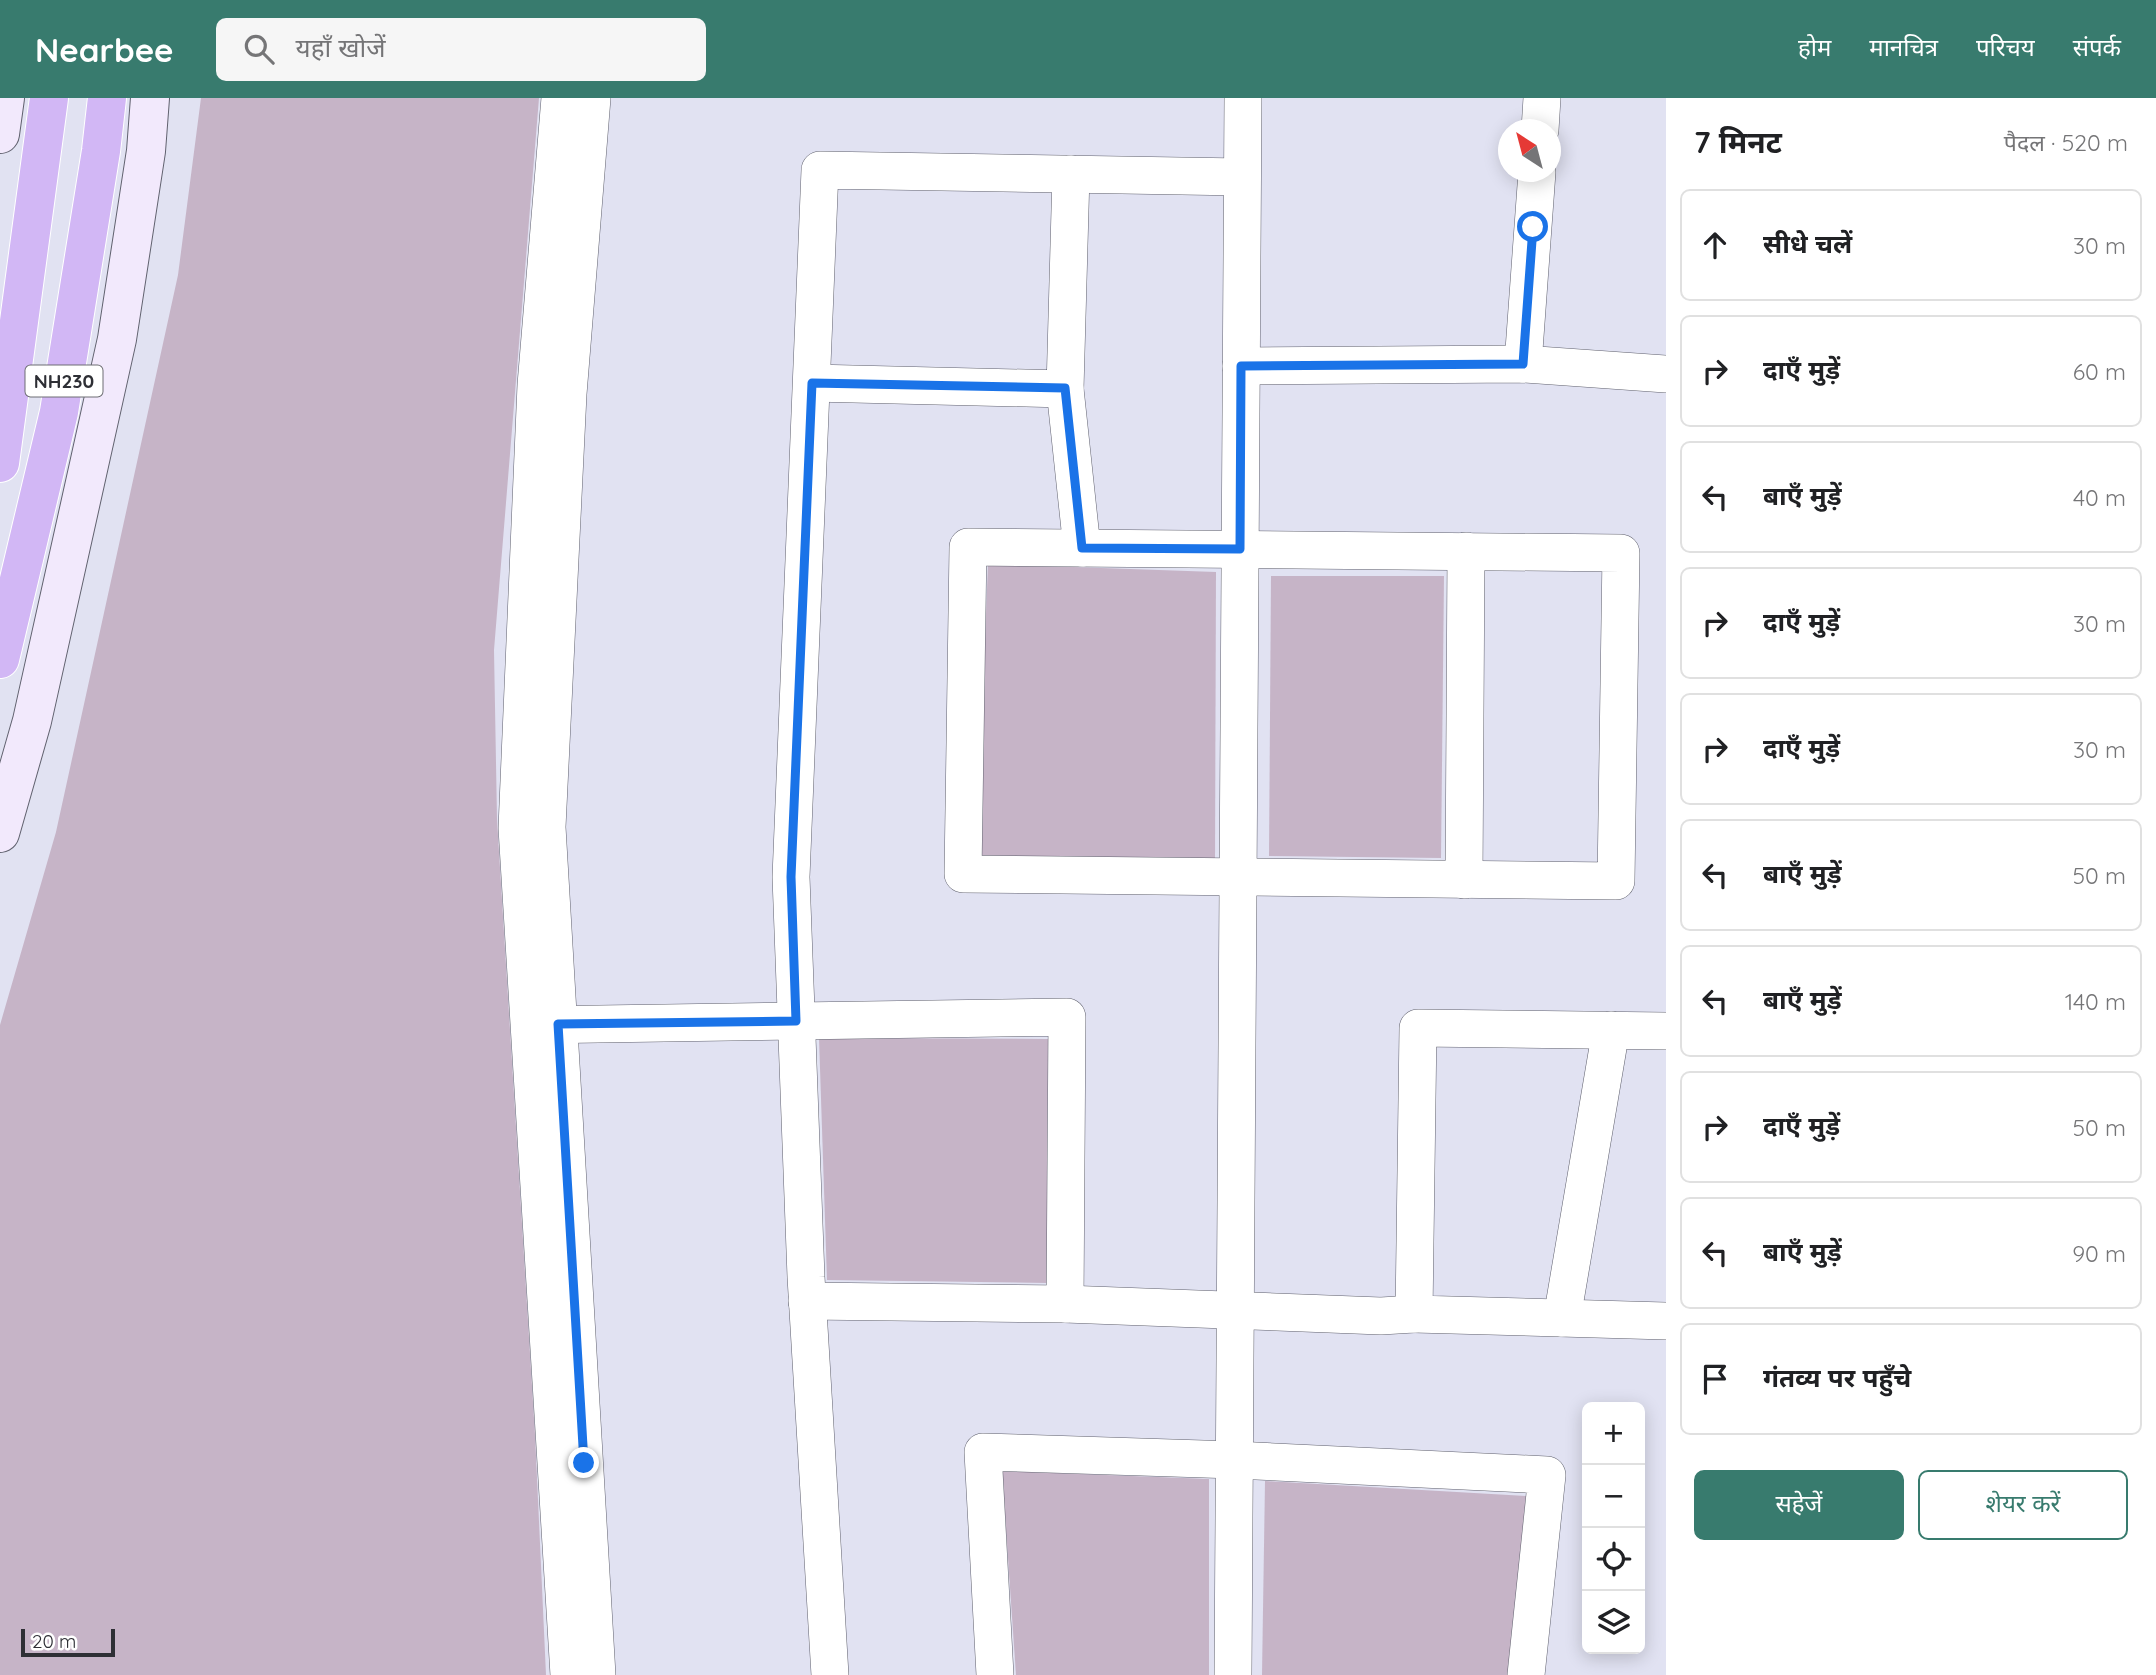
<!DOCTYPE html>
<html lang="hi">
<meta charset="utf-8">
<style>
:root{--surface:#fff;--page:#f6f6f6;--text:#202124;--muted:#757577;--line:#e0e0e0;--accent:#387b6e}
body{margin:0;font-family:Quicksand,"Noto Sans Devanagari",sans-serif;background:var(--page);color:var(--text)}
.controls{position:absolute;right:21px;bottom:21px;display:grid;overflow:hidden;border-radius:10px;box-shadow:0 4px 18px #0003}
.controls button{width:63px;height:63px;display:grid;place-items:center;padding:0;border:0;border-bottom:2px solid var(--line);background:var(--surface);color:var(--text);font:35px sans-serif}
.compass{position:absolute;left:1498px;top:21px;width:63px;height:63px;border-radius:50%;background:var(--surface);box-shadow:0 4px 18px #0003;rotate:324deg}
.scale{position:absolute;left:21px;bottom:18px;width:94px;box-sizing:border-box;padding-left:7px;border:4px solid #2e2f35;border-top:0;font-size:19px;line-height:24px;white-space:nowrap;color:#2e2f35;-webkit-text-stroke:5px #fff;paint-order:stroke}
.stop{position:absolute;width:21px;height:21px;margin:-16px;border:5px solid #1a73e8;border-radius:50%;background:#fff}
.stop.end{background:#1a73e8;border-color:#fff;box-shadow:0 2px 7px #0008}
.list{margin:0;padding:0;list-style:none}
h2{display:flex;justify-content:space-between;align-items:center;height:91px;margin:0;padding:0 28px;font-size:30px}
h2 small{font-size:23px;font-weight:400;color:var(--muted)}
.list li{display:grid;grid-template-columns:46px 1fr auto;gap:21px;align-items:center;box-sizing:border-box;height:112px;margin:0 14px 14px;padding:0 14px;border:2px solid var(--line);border-radius:10px}
.list b{display:block;font-size:26px;white-space:nowrap}
.list em{font-size:23px;font-style:normal;color:var(--muted)}
.actions{display:flex;gap:14px;padding:21px 28px}
.actions a{flex:1;padding:16px 0;border:2px solid var(--accent);border-radius:10px;text-align:center;font-size:24px;color:var(--accent)}
.actions .main{background:var(--accent);color:#fff}
.icon{flex:none;width:38px;height:38px;fill:none;stroke:currentColor;stroke-width:2;stroke-linecap:round;stroke-linejoin:round}
.map{position:relative;flex:none;width:1666px;height:1577px;overflow:hidden}
header{display:flex;align-items:center;gap:42px;box-sizing:border-box;height:98px;padding:0 35px;background:var(--accent);color:#fff}
header strong{font-size:33px}
nav{display:flex;gap:38px;margin-inline-start:auto;font-size:24px}
.search{width:490px;height:63px;background:var(--page);display:flex;align-items:center;gap:18px;box-sizing:border-box;padding:0 24px;border-radius:10px;color:var(--muted);font-size:26px}
main{display:flex}
aside{flex:1;background:var(--surface)}
.map>svg:first-child{display:block}
</style>
<header>
<strong>Nearbee</strong>
<div class="search"><svg class="icon" aria-label="search" viewBox="0 0 24 24"><circle cx="10" cy="10" r="6"/><path d="M15 15l6 6"/></svg>यहाँ खोजें</div>
<nav><a>होम</a><a>मानचित्र</a><a>परिचय</a><a>संपर्क</a></nav>
</header>
<main>
<div class="map">
<svg width="1666" height="1577" viewBox="0 0 1666 1577">
<rect width="100%" height="100%" fill="#e1e2f2"/>
<g fill="#c6b4c7">
<polygon points="201,0 539,0 494,552 497,721 535,1336 546,1577 0,1577 0,927 56,734 178,177"/>
<polygon points="988,466 1216,474 1215,766 976,764"/>
<polygon points="1271,478 1444,478 1441,760 1269,758"/>
<polygon points="819,940 1048,941 1047,1185 827,1182"/>
<polygon points="1002,1373 1209,1381 1209,1577 1016,1577"/>
<polygon points="1265,1383 1526,1398 1510,1577 1262,1577"/>
</g>
<g fill="none" stroke-linecap="round" stroke-linejoin="round">
<g stroke="#60616e" stroke-width="38">
<g id="street">
<polyline points="560,0 536,287 517,730 569,1577"/>
<polyline points="592,0 568,296 547,729 597,1577"/>
<polyline points="1540,32 1542,0"/>
<polyline points="1523,266 1537,74"/>
<polyline points="1241,268 1523,266 1666,276"/>
<polyline points="812,285 1065,291 1071,76"/>
<polyline points="1065,291 1082,450"/>
<polygon points="968,449 1621,455 1616,783 963,776"/>
<polyline points="1464,782 1466,453"/>
<polyline points="533,927 1067,919 1065,1206"/>
<polyline points="1666,933 1418,930 1414,1216 1666,1223"/>
<polyline points="807,1203 1065,1206 1381,1218 1414,1216"/>
<polyline points="1562,1220 1611,932"/>
<polyline points="830,1577 806,1179 791,779 820,72 1242,79"/>
<polyline points="995,1577 983,1354 1235,1362 1547,1377 1526,1577"/>
<polyline points="1233,1577 1243,0"/>
</g>
</g>
<g stroke="#60616e" stroke-width="40">
<g id="secondary">
<polyline points="0,36 5,0"/>
<polyline points="0,735 32,623 117,241 146,53 150,0"/>
</g>
</g>
<g stroke="#fff" stroke-width="40">
<g id="highway">
<polyline points="0,365 49,0"/>
<polyline points="0,561 59,314 101,53 107,0"/>
</g>
</g>
<use href="#street" stroke="#fff" stroke-width="37"/>
<use href="#secondary" stroke="#f2e9fc" stroke-width="38"/>
<use href="#highway" stroke="#d2b7f5" stroke-width="38"/>
</g>
<g fill="none" stroke-linecap="round" stroke-linejoin="round">
<polyline stroke="#1a73e8" stroke-width="9" points="584,1365 558,926 796,923 791,779 812,285 1065,290 1082,450 1240,451 1241,268 1523,266 1533,129"/>
</g>
<g text-anchor="middle" stroke-width="7" stroke-linejoin="round" paint-order="stroke">
<rect fill="#fff" stroke="#6d6d72" stroke-width="2" x="25.5" y="267.5" width="77" height="31" rx="5"/>
<g font-size="19" font-weight="bold" fill="#2e2f35">
<text x="64" y="290">NH230</text>
</g>
</g>
</svg>
<div class="controls">
<button>+</button>
<button>−</button>
<button><svg class="icon" aria-label="locate" viewBox="0 0 24 24"><circle cx="12" cy="12" r="6"/><path d="M12 2v4M12 18v4M2 12h4M18 12h4"/></svg></button>
<button><svg class="icon" aria-label="layers" viewBox="0 0 24 24"><path d="M12 4l9 5-9 5-9-5zM3 14l9 5 9-5"/></svg></button>
</div>
<svg class="compass" viewBox="-18 -18 36 36"><path d="M0-13l5 13h-10z" fill="#e53935"/><path d="M0 13l5-13h-10z" fill="#757577"/></svg>
<div class="scale">20 m</div>
<div class="stop" style="left:1533px;top:129px"></div>
<div class="stop end" style="left:584px;top:1365px"></div>
</div>
<aside>
<h2>7 मिनट<small>पैदल · 520 m</small></h2>
<ul class="list">
<li><svg class="icon" aria-label="ahead" viewBox="0 0 24 24"><path d="M12 20V5M6 11l6-6 6 6"/></svg><div><b>सीधे चलें</b></div><em>30 m</em></li>
<li><svg class="icon" aria-label="right" viewBox="0 0 24 24"><path d="M7 20v-9h11M14 6l5 5-5 5"/></svg><div><b>दाएँ मुड़ें</b></div><em>60 m</em></li>
<li><svg class="icon" aria-label="left" viewBox="0 0 24 24"><path d="M17 20v-9H6M10 6l-5 5 5 5"/></svg><div><b>बाएँ मुड़ें</b></div><em>40 m</em></li>
<li><svg class="icon" aria-label="right" viewBox="0 0 24 24"><path d="M7 20v-9h11M14 6l5 5-5 5"/></svg><div><b>दाएँ मुड़ें</b></div><em>30 m</em></li>
<li><svg class="icon" aria-label="right" viewBox="0 0 24 24"><path d="M7 20v-9h11M14 6l5 5-5 5"/></svg><div><b>दाएँ मुड़ें</b></div><em>30 m</em></li>
<li><svg class="icon" aria-label="left" viewBox="0 0 24 24"><path d="M17 20v-9H6M10 6l-5 5 5 5"/></svg><div><b>बाएँ मुड़ें</b></div><em>50 m</em></li>
<li><svg class="icon" aria-label="left" viewBox="0 0 24 24"><path d="M17 20v-9H6M10 6l-5 5 5 5"/></svg><div><b>बाएँ मुड़ें</b></div><em>140 m</em></li>
<li><svg class="icon" aria-label="right" viewBox="0 0 24 24"><path d="M7 20v-9h11M14 6l5 5-5 5"/></svg><div><b>दाएँ मुड़ें</b></div><em>50 m</em></li>
<li><svg class="icon" aria-label="left" viewBox="0 0 24 24"><path d="M17 20v-9H6M10 6l-5 5 5 5"/></svg><div><b>बाएँ मुड़ें</b></div><em>90 m</em></li>
<li><svg class="icon" aria-label="arrive" viewBox="0 0 24 24"><path d="M6 21V4h12l-3 4 3 4H6"/></svg><div><b>गंतव्य पर पहुँचे</b></div></li>
</ul>
<div class="actions"><a class="main">सहेजें</a><a>शेयर करें</a></div>
</aside>
</main>
